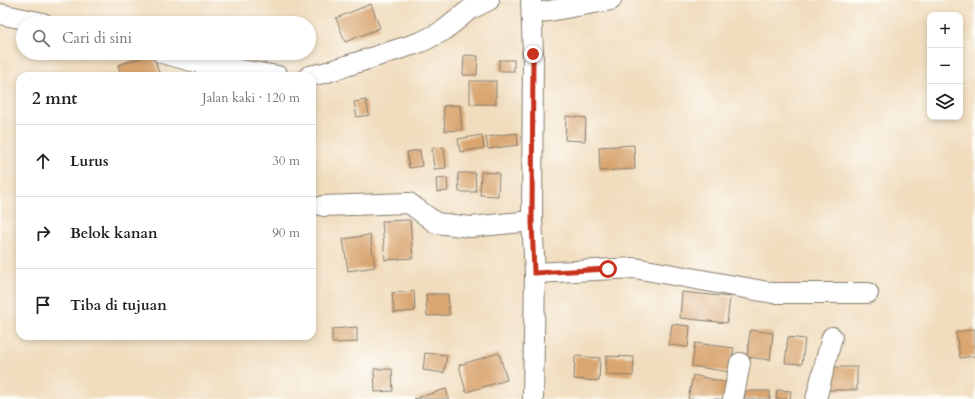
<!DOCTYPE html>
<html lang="id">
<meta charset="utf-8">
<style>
:root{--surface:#fff;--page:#f6f6f6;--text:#222;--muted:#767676;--line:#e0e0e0}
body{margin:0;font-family:Cardo,serif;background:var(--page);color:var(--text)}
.controls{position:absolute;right:12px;top:12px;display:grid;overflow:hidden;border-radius:8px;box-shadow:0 2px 6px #0003}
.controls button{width:36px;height:36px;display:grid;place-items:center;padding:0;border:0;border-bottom:1px solid var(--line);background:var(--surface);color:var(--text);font:20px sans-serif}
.stop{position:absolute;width:12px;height:12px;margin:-9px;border:3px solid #c8321e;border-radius:50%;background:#fff}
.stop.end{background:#c8321e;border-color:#fff;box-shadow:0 1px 4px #0008}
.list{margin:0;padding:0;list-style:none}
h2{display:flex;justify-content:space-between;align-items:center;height:52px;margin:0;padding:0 16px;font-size:17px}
h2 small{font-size:13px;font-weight:400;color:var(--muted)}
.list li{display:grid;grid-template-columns:26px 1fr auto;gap:12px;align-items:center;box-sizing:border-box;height:72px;padding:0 16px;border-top:1px solid var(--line)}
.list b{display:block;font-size:15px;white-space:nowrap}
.list em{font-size:13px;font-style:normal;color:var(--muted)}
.icon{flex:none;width:22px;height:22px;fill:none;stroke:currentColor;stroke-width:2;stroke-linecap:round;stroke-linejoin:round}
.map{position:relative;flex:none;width:975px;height:399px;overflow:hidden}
.search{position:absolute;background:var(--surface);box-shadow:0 2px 6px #0003;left:16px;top:16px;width:300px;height:44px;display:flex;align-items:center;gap:10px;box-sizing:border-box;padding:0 14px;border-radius:22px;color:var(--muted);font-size:15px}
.panel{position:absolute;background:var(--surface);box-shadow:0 2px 6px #0003;left:16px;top:72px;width:300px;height:268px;border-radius:12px}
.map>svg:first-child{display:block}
</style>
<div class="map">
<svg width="975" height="399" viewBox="0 0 975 399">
<rect width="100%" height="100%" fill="#fdfcf7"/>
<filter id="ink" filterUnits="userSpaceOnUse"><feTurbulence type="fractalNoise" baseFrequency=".025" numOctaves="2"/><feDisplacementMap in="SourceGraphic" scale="8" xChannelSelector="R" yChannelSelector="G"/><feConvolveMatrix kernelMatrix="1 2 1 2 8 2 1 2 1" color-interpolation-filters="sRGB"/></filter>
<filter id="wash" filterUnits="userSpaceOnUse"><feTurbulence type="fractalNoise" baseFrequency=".012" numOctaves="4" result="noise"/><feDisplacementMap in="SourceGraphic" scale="16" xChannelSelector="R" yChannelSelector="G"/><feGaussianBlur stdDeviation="0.9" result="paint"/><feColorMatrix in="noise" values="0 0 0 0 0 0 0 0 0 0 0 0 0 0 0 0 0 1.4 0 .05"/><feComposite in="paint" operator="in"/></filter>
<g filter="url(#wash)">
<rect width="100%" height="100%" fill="#f1ddbe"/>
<g id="blocks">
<g fill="#d9a671">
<polygon points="371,4 380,28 345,42 336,18"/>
<polygon points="153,54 160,76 121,76 118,65"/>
<polygon points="464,55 478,56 477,75 463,75"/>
<rect x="499" y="60" width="15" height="11"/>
<rect x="470" y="81" width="26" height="23"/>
<polygon points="366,100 369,115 357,117 354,102"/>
<polygon points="460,105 462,130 445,131 443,106"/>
<polygon points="566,116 586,118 585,141 565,140"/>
<polygon points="517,133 518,145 488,149 486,137"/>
<polygon points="482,135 484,148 460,152 458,139"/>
<polygon points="634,145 635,169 600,171 599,147"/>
<polygon points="444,147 446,168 434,169 432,148"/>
<polygon points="420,150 422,166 409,168 407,152"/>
<polygon points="481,172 499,173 498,196 480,195"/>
<polygon points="458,173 475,173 476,192 459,192"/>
<polygon points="447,178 448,191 437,192 436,179"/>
<polygon points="410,220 413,258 385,260 382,221"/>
<polygon points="370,235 375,267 348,271 343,239"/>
<polygon points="414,291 415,311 394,313 392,293"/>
<polygon points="682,292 730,297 727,323 680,318"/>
<polygon points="426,294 448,294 449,315 427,316"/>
<polygon points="672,324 690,326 688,347 669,345"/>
<polygon points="357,327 357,342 332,343 332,329"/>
<polygon points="975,329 975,356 960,358 956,332"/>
<polygon points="750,330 773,333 770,360 747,357"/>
<polygon points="788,337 805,339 802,364 785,363"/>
<polygon points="695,343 734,348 730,372 692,366"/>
<polygon points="425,353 447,355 444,373 423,370"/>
<polygon points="499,353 507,380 466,392 459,365"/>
<polygon points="575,356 600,358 599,381 574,379"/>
<polygon points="606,356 634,357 633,376 606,375"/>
<rect x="828" y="367" width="29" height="23"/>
<polygon points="374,369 392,369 393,391 375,392"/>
<polygon points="693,375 728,383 724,399 688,399"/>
<polygon points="446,389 449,399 414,399"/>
<polygon points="777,390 791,391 790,399 776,399"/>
<rect x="745" y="391" width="25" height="8"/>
</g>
</g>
</g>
<g filter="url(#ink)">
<use href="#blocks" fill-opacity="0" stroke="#867c6d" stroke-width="1"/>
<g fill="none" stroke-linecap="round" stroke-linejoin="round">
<g stroke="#867c6d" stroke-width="22">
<g id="minor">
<polyline points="531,0 533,54 532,221 535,273 533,399"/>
<polyline points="0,14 43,23"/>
<polyline points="532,14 611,0"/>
<polyline points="162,53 203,64 278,76"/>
<polyline points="309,76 324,73 421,42 443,31 469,10 489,0"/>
<polyline points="323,206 409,203 436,223 471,227 532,221"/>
<polyline points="535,273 635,268 773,293 868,293"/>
<polyline points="733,399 740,363"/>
<polyline points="816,399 832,337"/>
</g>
</g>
<use href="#minor" stroke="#fff" stroke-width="20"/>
</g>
</g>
<g fill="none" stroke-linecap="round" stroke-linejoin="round" filter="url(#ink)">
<polyline stroke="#c8321e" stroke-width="5" points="533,54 532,221 534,273 608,269"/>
</g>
</svg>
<div class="controls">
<button>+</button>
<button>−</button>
<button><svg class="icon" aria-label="layers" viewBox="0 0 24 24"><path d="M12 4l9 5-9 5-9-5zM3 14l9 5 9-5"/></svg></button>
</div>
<div class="stop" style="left:608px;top:269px"></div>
<div class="stop end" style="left:533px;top:54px"></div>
<div class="search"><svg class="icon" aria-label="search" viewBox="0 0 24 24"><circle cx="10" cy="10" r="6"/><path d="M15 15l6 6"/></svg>Cari di sini</div>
<section class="panel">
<h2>2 mnt<small>Jalan kaki · 120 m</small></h2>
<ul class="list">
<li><svg class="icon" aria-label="ahead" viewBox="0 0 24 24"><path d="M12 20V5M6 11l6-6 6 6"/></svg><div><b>Lurus</b></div><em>30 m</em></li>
<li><svg class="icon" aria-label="right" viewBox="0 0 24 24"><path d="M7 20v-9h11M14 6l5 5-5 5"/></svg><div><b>Belok kanan</b></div><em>90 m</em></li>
<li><svg class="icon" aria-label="arrive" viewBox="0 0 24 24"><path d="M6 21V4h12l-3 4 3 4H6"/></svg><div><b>Tiba di tujuan</b></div></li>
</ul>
</section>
</div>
